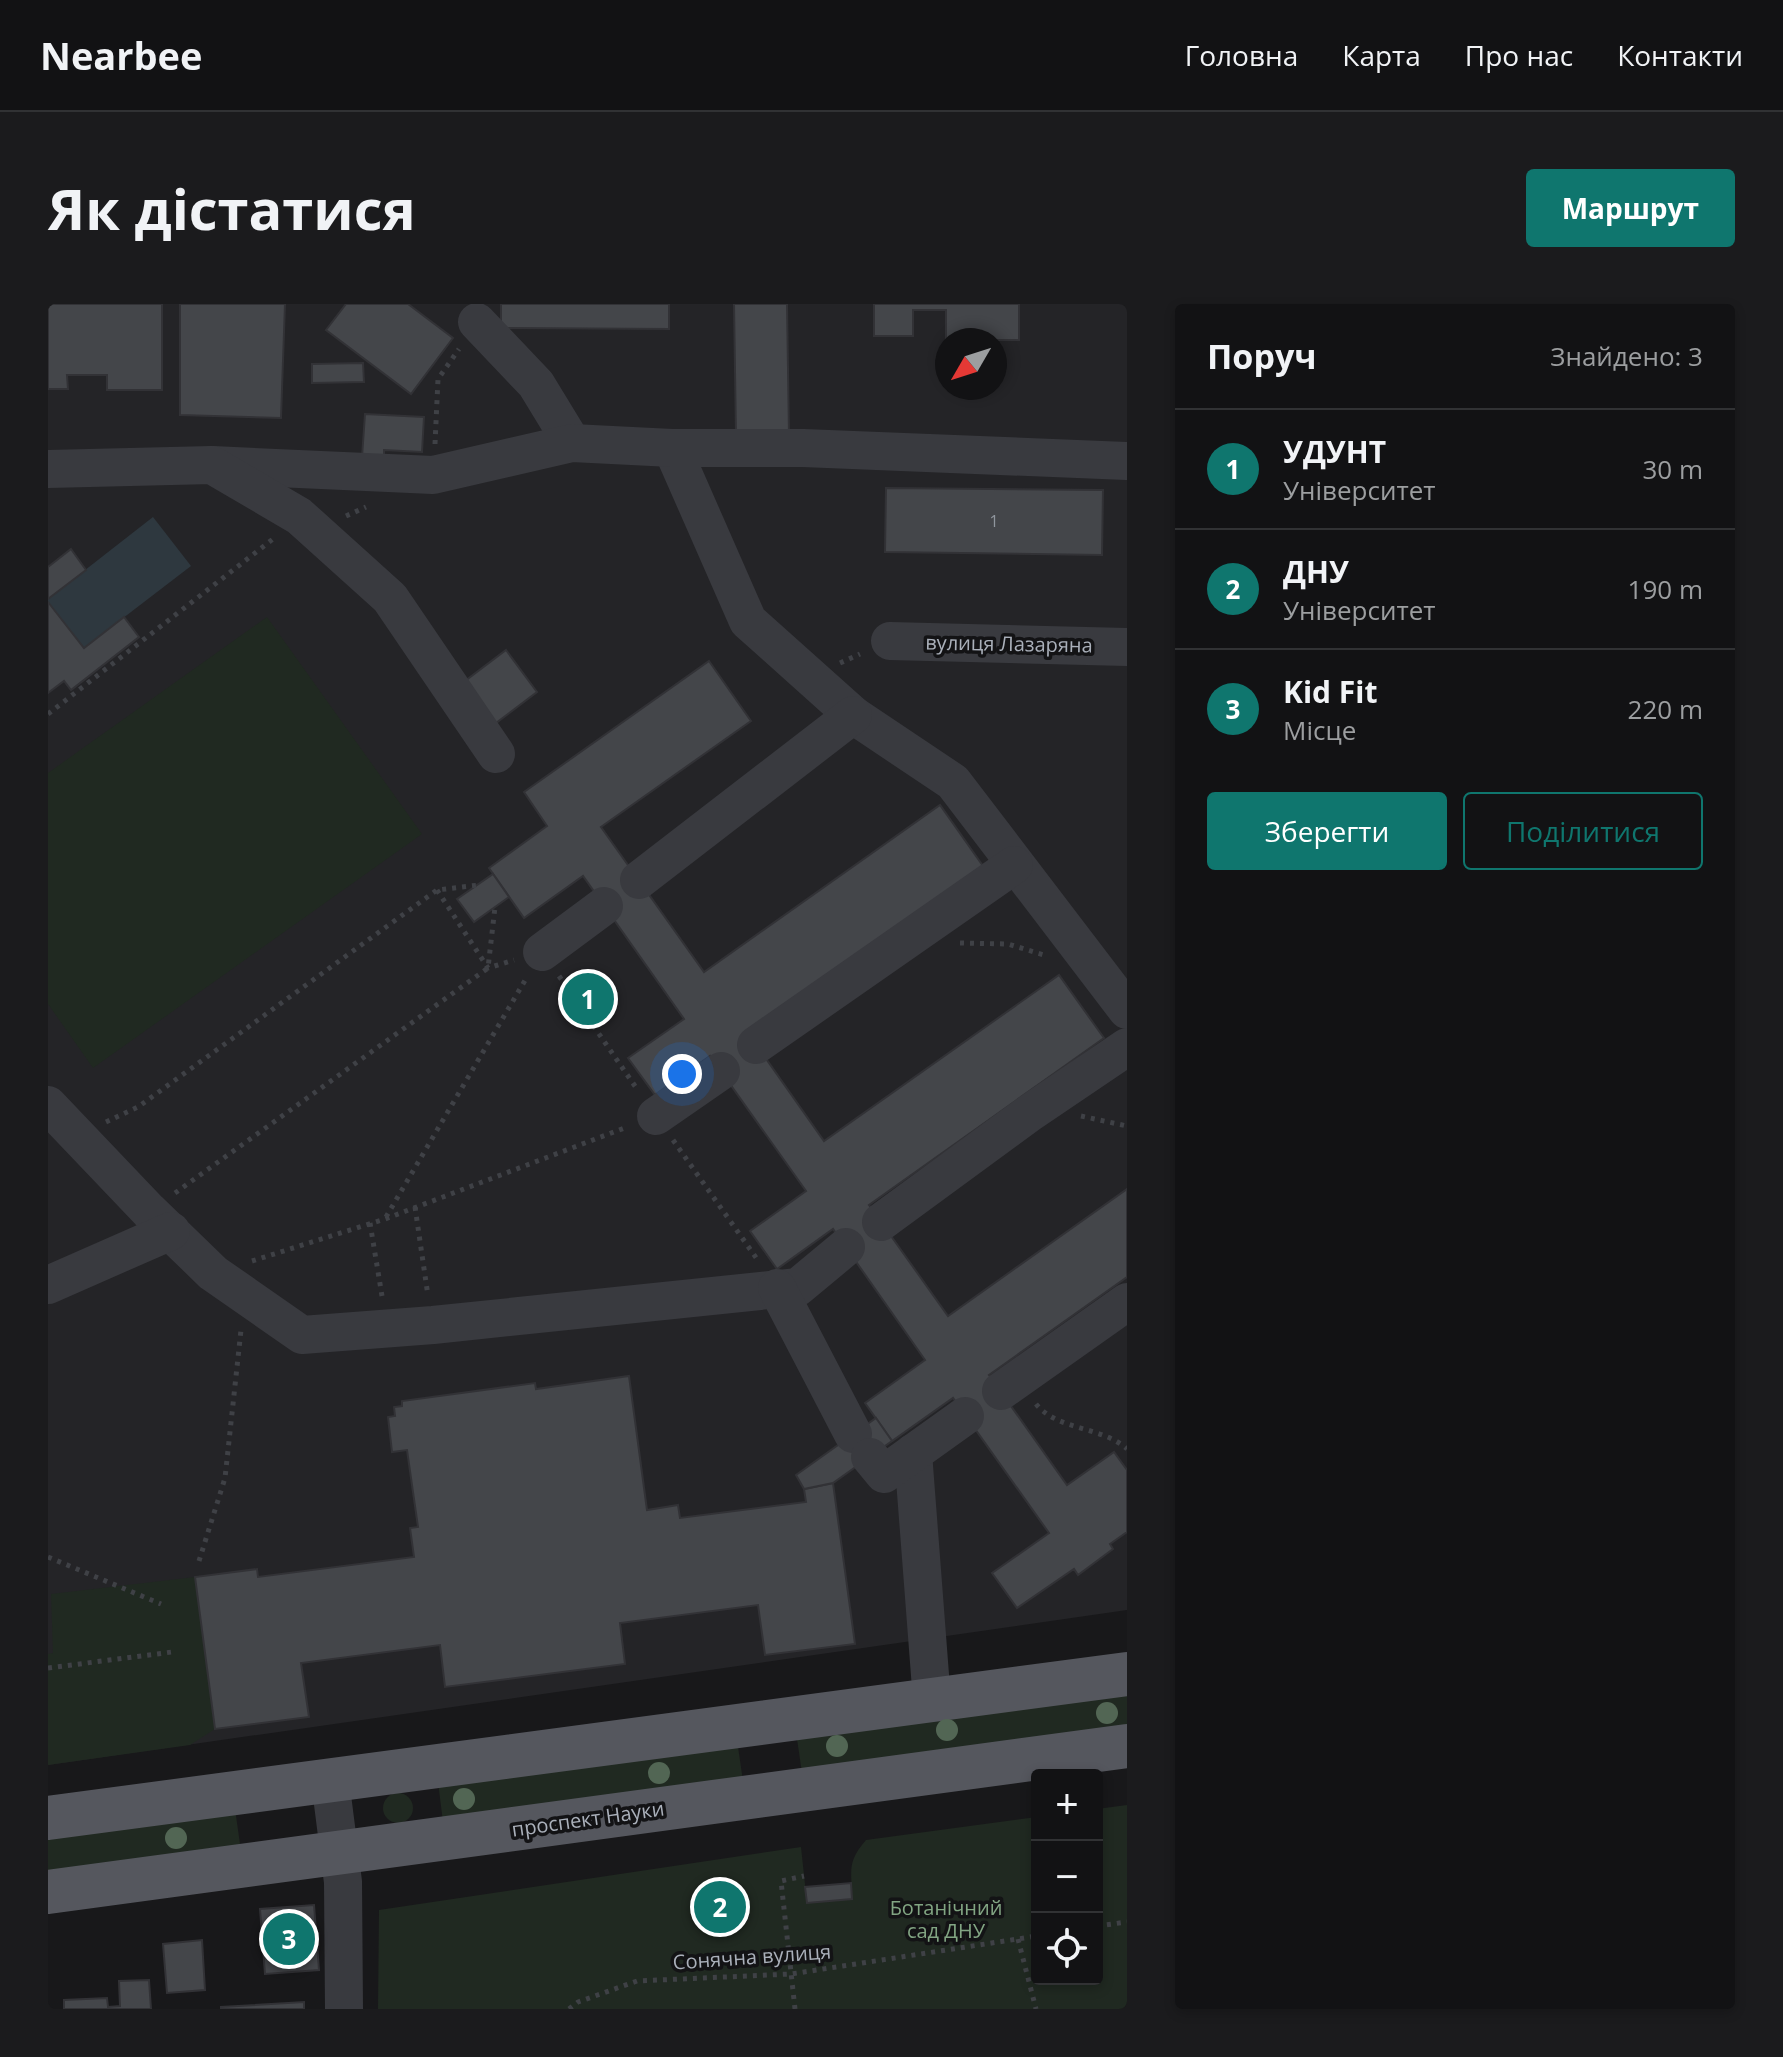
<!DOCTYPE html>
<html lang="uk">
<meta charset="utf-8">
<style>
:root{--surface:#121214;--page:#1b1b1d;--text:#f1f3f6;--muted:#9c9ea0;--line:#313234;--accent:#0f766e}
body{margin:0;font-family:"Open Sans",sans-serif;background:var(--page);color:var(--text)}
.controls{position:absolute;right:24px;bottom:24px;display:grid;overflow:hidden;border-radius:8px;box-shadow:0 4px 12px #0003}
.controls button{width:72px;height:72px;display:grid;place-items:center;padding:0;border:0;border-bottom:2px solid var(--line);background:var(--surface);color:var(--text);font:40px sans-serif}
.compass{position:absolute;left:887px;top:24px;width:72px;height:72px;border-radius:50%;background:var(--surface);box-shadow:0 4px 12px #0003;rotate:231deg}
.you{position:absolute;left:634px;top:770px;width:28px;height:28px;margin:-20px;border:6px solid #fff;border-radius:50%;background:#1a73e8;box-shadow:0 0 0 12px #1a73e833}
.badge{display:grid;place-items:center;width:52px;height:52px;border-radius:50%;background:var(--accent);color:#fff;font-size:26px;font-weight:700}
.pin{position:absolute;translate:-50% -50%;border:4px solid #fff;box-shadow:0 2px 8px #0006}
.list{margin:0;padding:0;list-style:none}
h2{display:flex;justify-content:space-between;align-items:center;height:104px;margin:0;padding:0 32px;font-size:34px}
h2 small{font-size:26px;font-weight:400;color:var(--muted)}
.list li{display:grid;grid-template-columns:52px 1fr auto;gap:24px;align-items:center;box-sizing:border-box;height:120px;padding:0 32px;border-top:2px solid var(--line)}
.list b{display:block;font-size:30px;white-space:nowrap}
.list p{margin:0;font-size:26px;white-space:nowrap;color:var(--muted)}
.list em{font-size:26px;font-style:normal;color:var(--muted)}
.actions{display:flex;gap:16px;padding:24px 32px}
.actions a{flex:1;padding:18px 0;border:2px solid var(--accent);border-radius:8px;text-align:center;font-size:28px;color:var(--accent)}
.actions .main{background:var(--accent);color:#fff}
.icon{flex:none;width:44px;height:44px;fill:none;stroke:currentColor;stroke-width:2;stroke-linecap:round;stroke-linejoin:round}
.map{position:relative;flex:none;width:1079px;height:1705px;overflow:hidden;border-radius:8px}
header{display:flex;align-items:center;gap:48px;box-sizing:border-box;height:112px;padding:0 40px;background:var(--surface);border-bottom:2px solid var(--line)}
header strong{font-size:38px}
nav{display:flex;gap:44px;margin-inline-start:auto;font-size:28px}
.intro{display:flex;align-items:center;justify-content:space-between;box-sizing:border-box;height:192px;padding:0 48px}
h1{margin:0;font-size:56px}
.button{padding:20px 36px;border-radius:8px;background:var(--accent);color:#fff;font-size:28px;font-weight:700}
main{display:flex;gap:48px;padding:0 48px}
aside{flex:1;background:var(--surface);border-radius:8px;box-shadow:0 4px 12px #0003}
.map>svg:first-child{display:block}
</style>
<header>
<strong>Nearbee</strong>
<nav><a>Головна</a><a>Карта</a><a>Про нас</a><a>Контакти</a></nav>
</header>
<div class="intro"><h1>Як дістатися</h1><a class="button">Маршрут</a></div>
<main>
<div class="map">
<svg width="1079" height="1705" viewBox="0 0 1079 1705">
<rect width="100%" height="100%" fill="#18181a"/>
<path fill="#242427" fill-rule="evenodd" d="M 0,0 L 1079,0 L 1079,1306 L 0,1461 ZM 899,36 L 947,36 L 947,84 L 899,84 Z"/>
<g fill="#202921">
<polygon points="219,313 374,530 45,764 0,700 0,469"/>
<polygon points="147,1273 167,1425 142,1441 0,1461 0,1350 5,1349 3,1290"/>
<polygon points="1079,1383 1079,1425 754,1469 748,1428"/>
<polygon points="689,1436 695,1477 395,1518 390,1478"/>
<circle cx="350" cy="1504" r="15"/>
<path d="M 1079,1501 L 1079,1705 L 330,1705 L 331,1606 L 753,1543 L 759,1599 L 804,1595 C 804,1567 798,1559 818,1536 L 989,1513 L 989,1675 L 1049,1675 L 1049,1505 Z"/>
<polygon points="187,1505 193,1547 0,1574 0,1531"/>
</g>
<polygon fill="#2e383f" points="105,213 143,262 36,344 0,298 0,295"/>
<g fill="#44464a" stroke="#323236" stroke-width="2">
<polygon points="0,0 114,0 114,86 59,86 59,71 19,71 20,85 0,85"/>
<polygon points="132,0 237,0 233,114 132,111"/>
<polygon points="298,0 360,0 405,34 363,90 278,26"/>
<polygon points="453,0 621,0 621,25 453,24"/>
<polygon points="686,0 739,0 741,131 688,132"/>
<polygon points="826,0 971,0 971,36 898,36 898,6 865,6 865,32 826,32"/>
<polygon points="315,59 316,78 264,79 264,60"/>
<polygon points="317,110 376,113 374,148 336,146 336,155 314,153"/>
<polygon points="838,184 1055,186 1054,251 837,248"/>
<polygon points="23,245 38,266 0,295 0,263"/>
<polygon points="0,298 36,344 76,313 91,333 23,386 16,377 0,389"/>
<polygon points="458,346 489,388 448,419 417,377"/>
<polygon points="661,357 703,417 553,523 656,668 892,501 935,562 700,729 776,837 1011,671 1056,734 821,901 900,1012 1079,885 1079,973 941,1071 1019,1181 1066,1148 1079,1166 1079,1228 1062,1240 1065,1245 1030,1271 1026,1265 969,1304 944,1269 1001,1229 905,1094 844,1137 817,1099 877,1056 785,925 729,965 702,927 758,887 662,752 607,791 580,754 636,715 535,572 476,614 441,564 499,522 476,488"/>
<polygon points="445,570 461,593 426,618 409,595"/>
<polygon points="581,1072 599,1206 630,1201 632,1214 758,1198 756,1185 785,1179 807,1340 717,1351 710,1301 572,1319 577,1360 397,1383 392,1341 253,1359 261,1413 167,1425 147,1273 209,1265 210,1273 366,1253 362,1224 370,1223 359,1146 344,1148 340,1113 347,1112 346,1103 354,1102 354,1097 487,1079 488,1085"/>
<polygon points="828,1114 844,1137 785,1179 756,1185 748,1171"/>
<polygon points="803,1579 804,1595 759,1599 757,1583"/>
<polygon points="266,1601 271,1666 217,1670 212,1605"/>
<polygon points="154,1636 157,1686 119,1689 115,1640"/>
<polygon points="101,1676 103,1705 16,1705 16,1696 59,1694 60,1703 72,1702 71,1677"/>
<polygon points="256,1698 256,1705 173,1705 173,1703"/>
</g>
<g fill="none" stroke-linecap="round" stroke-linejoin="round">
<g stroke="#3f4146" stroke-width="5" stroke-dasharray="4 6" stroke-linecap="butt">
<polyline points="387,140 390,75 411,45"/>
<polyline points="298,212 318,203"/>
<polyline points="792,359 812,350"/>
<polyline points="0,410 225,235"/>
<polyline points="389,586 440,664 466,656"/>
<polyline points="912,639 960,640 996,651"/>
<polyline points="511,672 589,785"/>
<polyline points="1033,812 1079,822"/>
<polyline points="58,818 90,803 389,586 431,581"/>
<polyline points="625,836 709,955"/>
<polyline points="127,889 440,664 447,603"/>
<polyline points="367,903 380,992"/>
<polyline points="338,913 479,673"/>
<polyline points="322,919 334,992"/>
<polyline points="204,957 337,915 579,823"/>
<path d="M 988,1100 C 1010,1127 1054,1122 1079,1145"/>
<polyline points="0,1253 113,1300"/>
<polyline points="151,1257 177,1174 193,1026"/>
<polyline points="0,1364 124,1348"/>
<polyline points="1049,1622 1079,1618"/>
<polyline points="970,1635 988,1705"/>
<polyline points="521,1705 530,1698 589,1677 743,1670 989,1632"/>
<polyline points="747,1705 733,1577 756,1572"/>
</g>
<g stroke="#393a3f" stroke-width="38">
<polyline points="429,18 488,80 524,139"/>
<polyline points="624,144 700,317 805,411 905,478 1079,706"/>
<polyline points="164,161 385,171 524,139 624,144 755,144 1079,157"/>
<polyline points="0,165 164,161 251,212 342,294 448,450"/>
<polyline points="842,337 1079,343"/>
<polyline points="591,576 805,411"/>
<polyline points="494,648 556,602"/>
<polyline points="708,741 966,561"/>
<polyline points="0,801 101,907 165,969 254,1031 385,1021 750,983 798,943"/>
<polyline points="608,812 673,767"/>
<polyline points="833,918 983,808 1079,743"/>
<polyline points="0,981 123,927"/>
<polyline points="729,984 805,1130"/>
<polyline points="953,1087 1079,998"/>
<polyline points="865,1149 884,1397"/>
<polyline points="822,1153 836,1170 917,1112"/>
<polyline points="282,1476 295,1578 296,1705"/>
</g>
<g stroke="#55575e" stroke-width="44">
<polyline points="0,1514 1079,1370"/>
<polyline points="0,1588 1079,1442"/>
</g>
</g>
<g fill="#526654">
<circle cx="1059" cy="1409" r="11"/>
<circle cx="899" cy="1426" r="11"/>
<circle cx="789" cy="1442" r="11"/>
<circle cx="611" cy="1469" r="11"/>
<circle cx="416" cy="1495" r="11"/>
<circle cx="128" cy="1534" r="11"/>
</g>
<g text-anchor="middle" stroke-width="7" stroke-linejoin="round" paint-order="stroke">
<g font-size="16" fill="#90969e">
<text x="946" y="223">1</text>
</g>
<g font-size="20" fill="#aab0ba" stroke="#131315">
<text transform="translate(961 340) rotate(1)" y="7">вулиця Лазаряна</text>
<text transform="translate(540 1515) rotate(-8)" y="7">проспект Науки</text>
<text transform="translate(704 1653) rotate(-4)" y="7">Сонячна вулиця</text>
</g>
<g font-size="20" fill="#82a583" stroke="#131315">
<text x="898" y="1611">Ботанічний<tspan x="898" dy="23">сад ДНУ</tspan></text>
</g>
</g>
</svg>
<div class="controls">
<button>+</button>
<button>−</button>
<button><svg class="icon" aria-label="locate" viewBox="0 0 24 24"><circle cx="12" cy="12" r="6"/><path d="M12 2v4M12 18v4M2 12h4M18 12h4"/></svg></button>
</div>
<svg class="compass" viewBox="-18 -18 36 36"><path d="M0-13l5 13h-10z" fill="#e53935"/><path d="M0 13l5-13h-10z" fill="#9c9ea0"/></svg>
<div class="you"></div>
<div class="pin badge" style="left:540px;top:695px">1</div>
<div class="pin badge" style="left:672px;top:1603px">2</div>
<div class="pin badge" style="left:241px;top:1635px">3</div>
</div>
<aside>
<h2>Поруч<small>Знайдено: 3</small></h2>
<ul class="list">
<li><span class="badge">1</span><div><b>УДУНТ</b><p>Університет</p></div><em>30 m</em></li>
<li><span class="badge">2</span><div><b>ДНУ</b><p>Університет</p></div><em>190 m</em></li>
<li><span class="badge">3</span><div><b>Kid Fit</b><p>Місце</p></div><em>220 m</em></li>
</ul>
<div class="actions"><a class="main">Зберегти</a><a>Поділитися</a></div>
</aside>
</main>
